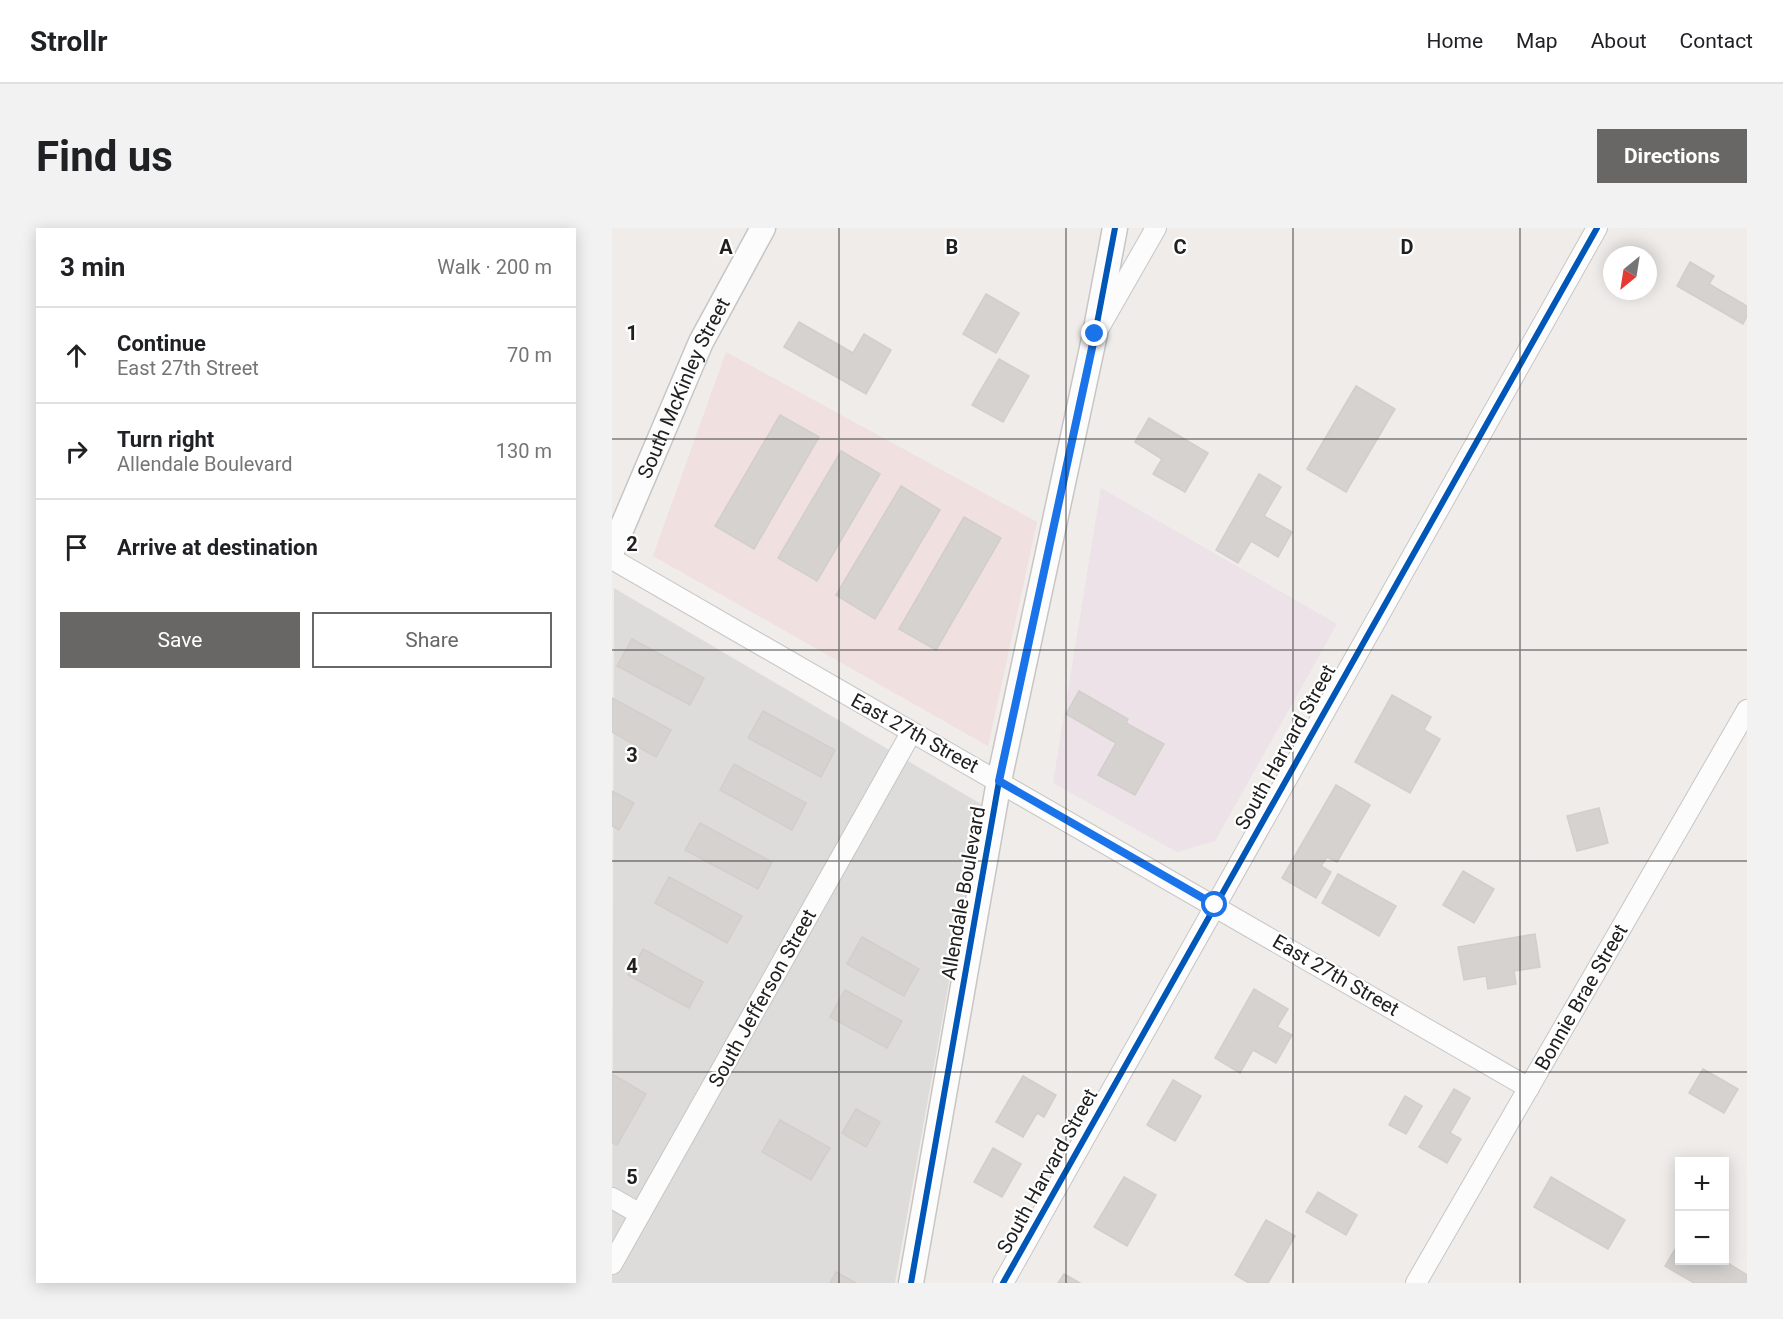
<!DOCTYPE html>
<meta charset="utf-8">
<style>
:root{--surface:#fff;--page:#f2f2f2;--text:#202124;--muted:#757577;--line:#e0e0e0;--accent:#686766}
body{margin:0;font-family:Roboto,sans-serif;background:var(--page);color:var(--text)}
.controls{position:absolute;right:18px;bottom:18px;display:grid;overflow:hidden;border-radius:0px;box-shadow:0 3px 15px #0003}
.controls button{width:54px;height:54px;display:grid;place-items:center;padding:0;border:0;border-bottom:2px solid var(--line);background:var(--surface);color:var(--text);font:30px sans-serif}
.compass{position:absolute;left:991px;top:18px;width:54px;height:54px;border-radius:50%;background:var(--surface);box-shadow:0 3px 15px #0003;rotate:210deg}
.stop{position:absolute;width:18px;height:18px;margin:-14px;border:4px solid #1a73e8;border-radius:50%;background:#fff}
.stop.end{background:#1a73e8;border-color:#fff;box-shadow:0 2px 6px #0008}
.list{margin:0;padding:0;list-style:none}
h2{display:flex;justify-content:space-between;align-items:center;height:78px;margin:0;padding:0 24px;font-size:26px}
h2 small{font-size:20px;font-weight:400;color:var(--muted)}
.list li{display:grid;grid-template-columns:39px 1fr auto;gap:18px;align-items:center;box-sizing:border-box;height:96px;padding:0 24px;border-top:2px solid var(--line)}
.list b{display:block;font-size:22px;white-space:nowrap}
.list p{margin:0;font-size:20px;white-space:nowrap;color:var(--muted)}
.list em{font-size:20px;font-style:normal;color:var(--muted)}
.actions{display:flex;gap:12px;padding:18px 24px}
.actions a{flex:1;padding:14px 0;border:2px solid var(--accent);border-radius:0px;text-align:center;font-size:21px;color:var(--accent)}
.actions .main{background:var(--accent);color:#fff}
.icon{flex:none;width:33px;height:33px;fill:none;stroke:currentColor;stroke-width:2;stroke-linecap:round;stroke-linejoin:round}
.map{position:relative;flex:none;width:1135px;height:1055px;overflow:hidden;border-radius:0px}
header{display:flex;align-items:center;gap:36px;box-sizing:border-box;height:84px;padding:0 30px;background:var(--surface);border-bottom:2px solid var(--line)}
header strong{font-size:28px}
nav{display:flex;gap:33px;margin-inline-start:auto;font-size:21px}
.intro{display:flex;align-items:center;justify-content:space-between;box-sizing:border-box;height:144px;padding:0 36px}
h1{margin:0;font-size:42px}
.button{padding:15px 27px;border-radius:0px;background:var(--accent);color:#fff;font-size:21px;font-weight:700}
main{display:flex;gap:36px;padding:0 36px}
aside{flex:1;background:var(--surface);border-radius:0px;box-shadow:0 3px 15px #0003}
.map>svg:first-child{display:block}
</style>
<header>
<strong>Strollr</strong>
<nav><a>Home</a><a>Map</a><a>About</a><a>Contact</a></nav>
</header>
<div class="intro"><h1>Find us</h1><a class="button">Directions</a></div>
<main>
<aside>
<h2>3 min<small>Walk · 200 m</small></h2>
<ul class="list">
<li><svg class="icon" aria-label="ahead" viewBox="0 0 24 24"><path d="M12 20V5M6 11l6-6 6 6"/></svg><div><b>Continue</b><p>East 27th Street</p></div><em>70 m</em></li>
<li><svg class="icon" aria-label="right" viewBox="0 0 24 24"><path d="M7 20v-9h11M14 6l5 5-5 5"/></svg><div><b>Turn right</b><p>Allendale Boulevard</p></div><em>130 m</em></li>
<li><svg class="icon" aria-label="arrive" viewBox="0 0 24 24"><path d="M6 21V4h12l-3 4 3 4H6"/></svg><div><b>Arrive at destination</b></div></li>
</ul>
<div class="actions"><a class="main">Save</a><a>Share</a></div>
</aside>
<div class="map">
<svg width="1135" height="1055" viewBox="0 0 1135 1055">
<rect width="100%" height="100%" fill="#efece9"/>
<polygon fill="#dedcda" points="2,360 369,576 283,1055 0,1055"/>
<polygon fill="#f0e0e0" points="114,124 425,294 376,518 41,328"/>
<polygon fill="#ece2e8" points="489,260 725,396 603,613 565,624 441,555"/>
<g fill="#d5d2d0" stroke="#d2ceca" stroke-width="1.5">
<polygon points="1078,34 1102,48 1097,56 1135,78 1135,88 1131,96 1065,58"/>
<polygon points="374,66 407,85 384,125 351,106"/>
<polygon points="187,94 241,125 252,106 279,122 254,166 172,119"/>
<polygon points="387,131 417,148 391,194 360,177"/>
<polygon points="744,158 783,181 734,264 695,241"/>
<polygon points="168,187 207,209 142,321 103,298"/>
<polygon points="537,190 596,225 573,264 541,246 550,231 523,214"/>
<polygon points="229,223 268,246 205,353 166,330"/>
<polygon points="647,246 669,259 652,288 680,304 666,329 639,313 626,335 604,322"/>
<polygon points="289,258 328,282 263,391 224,367"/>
<polygon points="352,289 389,310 324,422 287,401"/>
<polygon points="20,411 92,450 78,477 5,438"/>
<polygon points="467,463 516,491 514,495 552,516 523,567 486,547 504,515 454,486"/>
<polygon points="780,467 819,489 812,502 828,511 798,565 743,534"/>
<polygon points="0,470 59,502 44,529 0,504"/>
<polygon points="151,483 223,522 209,549 136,510"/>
<polygon points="122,536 194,575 180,602 108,562"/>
<polygon points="724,557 758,577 725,634 715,629 709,638 719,644 704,670 670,650"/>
<polygon points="0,563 22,575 7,602 0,598"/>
<polygon points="987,580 996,615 965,623 955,588"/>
<polygon points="88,595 160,634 146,661 73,622"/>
<polygon points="851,643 882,661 862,695 831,677"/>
<polygon points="726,646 784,678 767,708 710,675"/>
<polygon points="57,649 130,688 115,715 43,675"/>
<polygon points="923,706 928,739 902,743 904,756 876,761 874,748 852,752 846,719"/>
<polygon points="250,709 307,741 292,768 235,736"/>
<polygon points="31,721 91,754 77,780 16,747"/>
<polygon points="642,761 676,781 665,799 680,807 664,835 641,822 628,845 603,830"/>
<polygon points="233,762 290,793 275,820 218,789"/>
<polygon points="1091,841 1126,861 1112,885 1077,865"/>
<polygon points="0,846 34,866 5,917 0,915"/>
<polygon points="411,848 444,867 432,889 425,885 411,909 384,894"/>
<polygon points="561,852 589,868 563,913 535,897"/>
<polygon points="842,861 858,870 838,905 849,911 835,935 807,919"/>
<polygon points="793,868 810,878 794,906 777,897"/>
<polygon points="244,881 268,894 254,919 230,905"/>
<polygon points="168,892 218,920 199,952 150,924"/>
<polygon points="381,920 409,936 390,969 362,954"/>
<polygon points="512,949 544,967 515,1018 482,999"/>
<polygon points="939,949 1013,992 996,1021 922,979"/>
<polygon points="706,964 745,987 734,1007 694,984"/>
<polygon points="654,992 683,1008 656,1055 637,1055 623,1047"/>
<polygon points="1068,1013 1068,1032 1111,1032 1135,1047 1135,1055 1082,1055 1053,1038"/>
<polygon points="224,1044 244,1055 218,1055"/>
<polygon points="452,1046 468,1055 446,1055"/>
</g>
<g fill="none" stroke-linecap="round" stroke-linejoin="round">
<g stroke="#c7c6c5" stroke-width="22">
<g id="minor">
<polyline points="488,98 544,0"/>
<polyline points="0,331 917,860"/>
<polyline points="0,970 28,986"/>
<polyline points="0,1036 299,505"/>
<polyline points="391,1055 985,0"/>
<polyline points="804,1055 1135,482"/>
</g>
</g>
<g stroke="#c7c6c5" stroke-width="27">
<g id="tertiary">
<path id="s1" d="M 0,323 L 89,114 L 151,0"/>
<polyline points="299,1055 387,553 483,106 503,0"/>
</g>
</g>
<use href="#minor" stroke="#fdfcfc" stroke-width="20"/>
<use href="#tertiary" stroke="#fdfcfc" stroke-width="24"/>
<g stroke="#fff" stroke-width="10">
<g id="cycleway">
<polyline points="299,1055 387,553 483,106 503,0"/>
<polyline points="391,1055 985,0"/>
</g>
</g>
<use href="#cycleway" stroke="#0057b8" stroke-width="6"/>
</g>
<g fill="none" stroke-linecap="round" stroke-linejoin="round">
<polyline stroke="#1a73e8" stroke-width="8" points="483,106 387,553 603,677"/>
</g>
<path fill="none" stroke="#202020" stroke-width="1.5" stroke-opacity="0.55" d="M 227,0 L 227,1055M 454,0 L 454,1055M 681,0 L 681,1055M 908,0 L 908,1055M 0,211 L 1135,211M 0,422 L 1135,422M 0,633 L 1135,633M 0,844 L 1135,844"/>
<g text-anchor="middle" stroke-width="4.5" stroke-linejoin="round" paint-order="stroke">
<g font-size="20" fill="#202020" stroke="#fff">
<text dy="7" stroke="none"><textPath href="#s1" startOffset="178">South McKinley Street</textPath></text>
<text transform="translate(303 505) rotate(29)" y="7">East 27th Street</text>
<text transform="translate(673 519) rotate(-61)" y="7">South Harvard Street</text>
<text transform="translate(351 665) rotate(-80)" y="7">Allendale Boulevard</text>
<text transform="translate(724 747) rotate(30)" y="7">East 27th Street</text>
<text transform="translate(969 769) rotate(-60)" y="7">Bonnie Brae Street</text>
<text transform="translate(150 770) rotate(-61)" y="7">South Jefferson Street</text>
<text transform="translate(435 943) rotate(-61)" y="7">South Harvard Street</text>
</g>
</g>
<g font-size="20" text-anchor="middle" font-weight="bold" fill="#202020" stroke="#fff" stroke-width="4.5" stroke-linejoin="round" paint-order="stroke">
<text x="114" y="26">A</text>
<text x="340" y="26">B</text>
<text x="568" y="26">C</text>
<text x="795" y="26">D</text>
<text x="20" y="112">1</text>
<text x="20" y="323">2</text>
<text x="20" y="534">3</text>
<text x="20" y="745">4</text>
<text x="20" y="956">5</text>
</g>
</svg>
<div class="controls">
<button>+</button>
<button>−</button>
</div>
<svg class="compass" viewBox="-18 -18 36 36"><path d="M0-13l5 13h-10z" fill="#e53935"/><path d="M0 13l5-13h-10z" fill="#757577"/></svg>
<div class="stop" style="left:603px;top:677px"></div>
<div class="stop end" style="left:483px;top:106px"></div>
</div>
</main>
